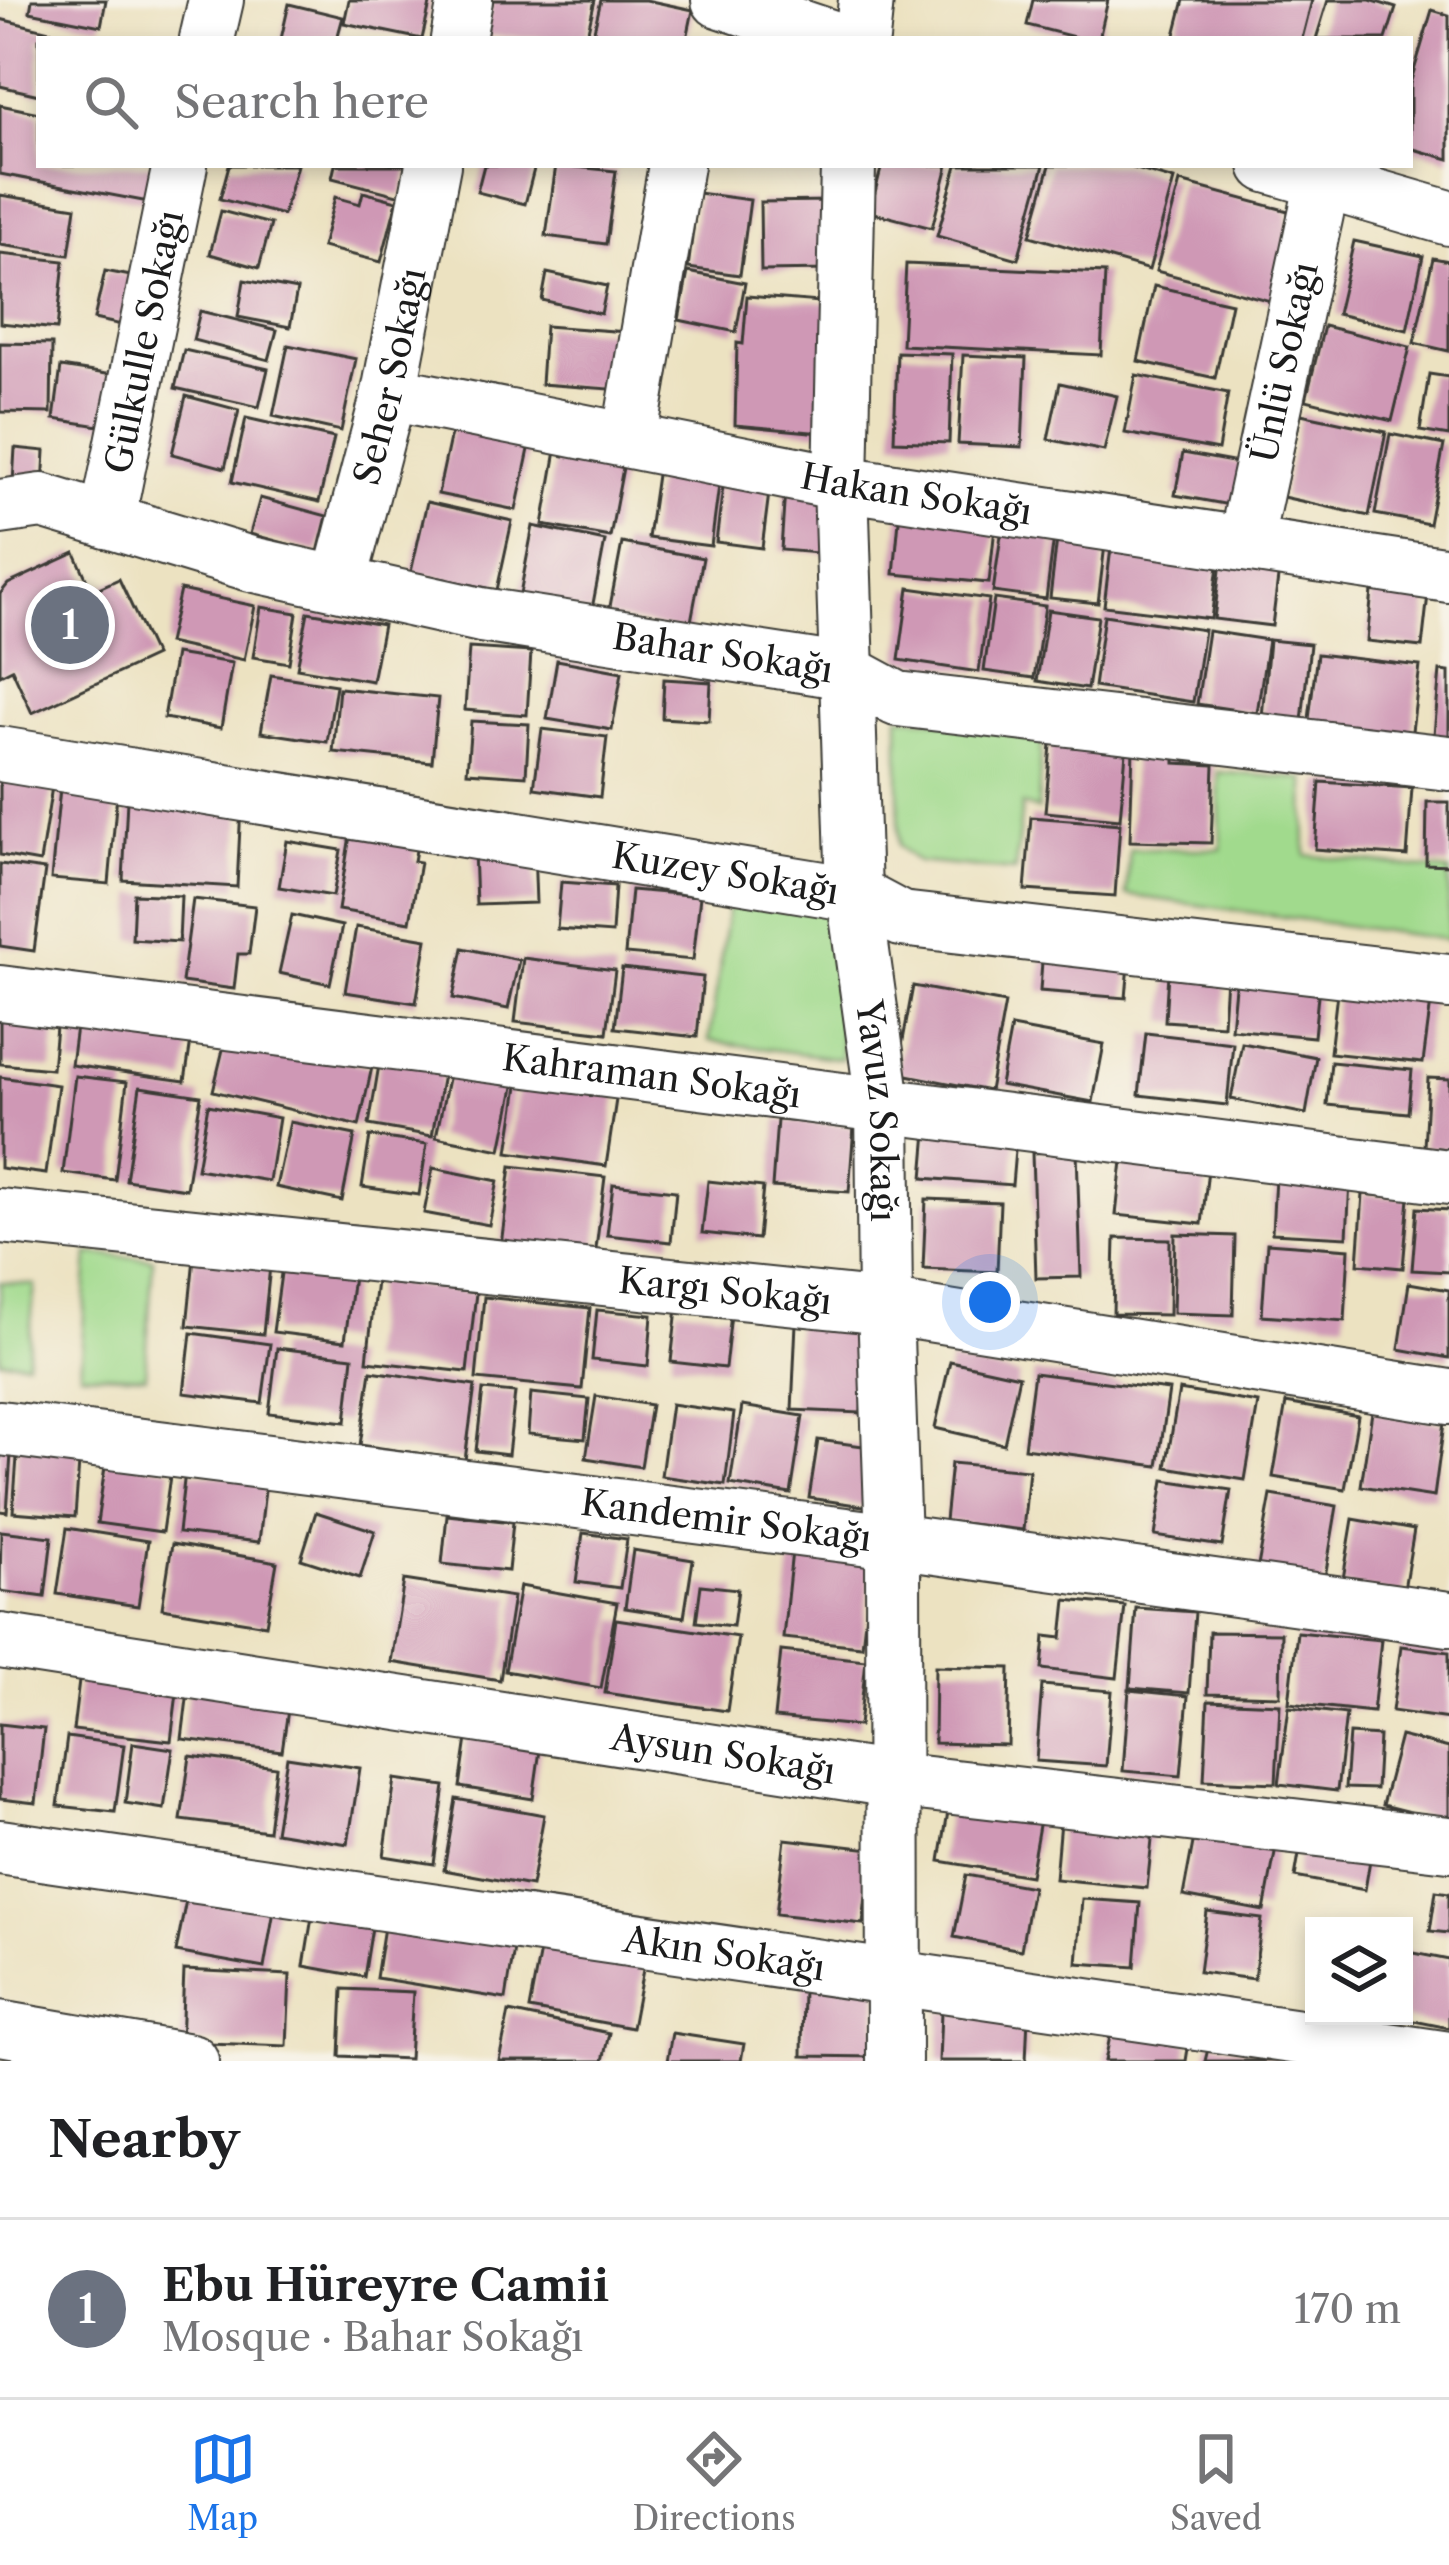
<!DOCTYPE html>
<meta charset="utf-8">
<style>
:root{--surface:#fff;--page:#f6f6f6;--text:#202124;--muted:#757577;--line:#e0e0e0;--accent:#1a73e8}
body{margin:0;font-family:"Libre Caslon Text",serif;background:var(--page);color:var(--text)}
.controls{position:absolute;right:36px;bottom:36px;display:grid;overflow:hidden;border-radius:0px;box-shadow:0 6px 18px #0003}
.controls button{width:108px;height:108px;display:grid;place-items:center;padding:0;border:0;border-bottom:3px solid var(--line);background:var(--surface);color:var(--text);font:60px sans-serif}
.you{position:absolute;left:990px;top:1302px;width:42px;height:42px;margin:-30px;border:9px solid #fff;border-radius:50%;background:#1a73e8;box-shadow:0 0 0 18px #1a73e833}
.badge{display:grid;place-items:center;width:78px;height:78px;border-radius:50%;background:var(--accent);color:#fff;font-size:39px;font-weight:700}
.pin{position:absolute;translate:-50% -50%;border:6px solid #fff;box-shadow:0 3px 12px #0006}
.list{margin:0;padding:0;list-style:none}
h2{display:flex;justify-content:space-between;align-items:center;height:156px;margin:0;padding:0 48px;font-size:51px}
h2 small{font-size:39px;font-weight:400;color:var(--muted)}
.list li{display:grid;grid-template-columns:78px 1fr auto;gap:36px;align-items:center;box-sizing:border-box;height:180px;padding:0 48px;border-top:3px solid var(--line)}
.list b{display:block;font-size:45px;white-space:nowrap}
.list p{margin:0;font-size:39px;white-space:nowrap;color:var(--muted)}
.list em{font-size:39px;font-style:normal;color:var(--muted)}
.icon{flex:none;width:66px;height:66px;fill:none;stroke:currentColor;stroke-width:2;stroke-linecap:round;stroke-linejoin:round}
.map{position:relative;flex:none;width:1449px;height:2061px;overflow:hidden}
.search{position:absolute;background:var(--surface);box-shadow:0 6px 18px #0003;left:36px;right:36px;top:36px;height:132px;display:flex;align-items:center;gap:30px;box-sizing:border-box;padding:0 42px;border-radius:0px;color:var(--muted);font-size:45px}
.sheet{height:336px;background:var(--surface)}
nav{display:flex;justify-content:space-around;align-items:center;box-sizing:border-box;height:168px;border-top:3px solid var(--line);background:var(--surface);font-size:33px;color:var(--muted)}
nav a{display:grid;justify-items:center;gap:6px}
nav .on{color:var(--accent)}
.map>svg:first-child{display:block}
</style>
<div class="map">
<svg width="1449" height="2061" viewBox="0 0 1449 2061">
<rect width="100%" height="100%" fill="#f7f3e8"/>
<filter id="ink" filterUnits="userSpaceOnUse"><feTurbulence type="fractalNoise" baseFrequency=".00833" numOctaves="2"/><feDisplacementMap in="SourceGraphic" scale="24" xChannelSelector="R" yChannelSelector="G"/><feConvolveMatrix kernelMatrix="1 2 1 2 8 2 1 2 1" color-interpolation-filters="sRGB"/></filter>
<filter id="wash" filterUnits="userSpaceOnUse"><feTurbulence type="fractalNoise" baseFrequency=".004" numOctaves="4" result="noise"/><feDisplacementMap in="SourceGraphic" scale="48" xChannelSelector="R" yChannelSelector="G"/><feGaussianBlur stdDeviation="2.7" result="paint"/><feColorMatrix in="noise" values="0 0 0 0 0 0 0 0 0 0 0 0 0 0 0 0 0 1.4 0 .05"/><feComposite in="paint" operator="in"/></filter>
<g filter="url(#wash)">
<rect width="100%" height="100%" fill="#ece2c1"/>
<g fill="#a1da8d" stroke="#5e7b54" stroke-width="3">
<polygon points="899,716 1042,732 1038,810 1022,805 1015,871 917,862 899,846"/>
<polygon points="1218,772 1305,779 1306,855 1449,871 1449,940 1126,895 1130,849 1221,849"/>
<polygon points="731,888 829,905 842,1059 709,1041"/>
<polygon points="88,1254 153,1259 145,1376 80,1373"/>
<polygon points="0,1282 35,1285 27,1362 0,1360"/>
</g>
<g id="blocks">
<g fill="#cf98b5">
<polygon points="32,0 106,0 101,26 30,12"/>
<polygon points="349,0 431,0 422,39 344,23"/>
<polygon points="493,0 595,0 586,39 484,36"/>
<polygon points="601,0 646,0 693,10 687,39 592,39"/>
<polygon points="1033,0 1108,0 1099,39 1082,39 1027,25"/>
<polygon points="1184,0 1312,0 1302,39 1174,39"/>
<polygon points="1328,0 1370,0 1396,8 1386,39 1316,39"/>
<polygon points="289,4 343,17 337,39 281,39"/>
<polygon points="1432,10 1449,15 1449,159 1410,148 1410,84"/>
<polygon points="0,19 74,37 39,39 39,95 0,86"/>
<polygon points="0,105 39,113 39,165 167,165 159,204 0,174"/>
<polygon points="229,165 297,165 283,215 220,199"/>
<polygon points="335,165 409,165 401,196 332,178"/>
<polygon points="484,165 535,165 525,204 477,192"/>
<polygon points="556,165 616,171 606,244 546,236"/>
<polygon points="882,165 948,165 932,228 870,212"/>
<polygon points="957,165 1044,165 1018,259 937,236"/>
<polygon points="1050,165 1123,165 1174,180 1149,270 1030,236"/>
<polygon points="1180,182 1288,211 1286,305 1156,271"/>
<polygon points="363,192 397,201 381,262 322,247 335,197 360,204"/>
<polygon points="698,193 750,200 740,275 688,268"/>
<polygon points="0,195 76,207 69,255 0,245"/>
<polygon points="827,201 829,270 761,271 760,202"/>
<polygon points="221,211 271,224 259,268 210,254"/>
<polygon points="1354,241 1423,256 1407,330 1337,314"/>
<polygon points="0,254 64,261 57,329 0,323"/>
<polygon points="1433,258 1449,261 1449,351 1414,343"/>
<polygon points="906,264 1105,273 1101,355 902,345"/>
<polygon points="105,271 146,279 136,328 94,319"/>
<polygon points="688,272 745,283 736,332 679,320"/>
<polygon points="547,273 607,286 601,314 542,300"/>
<polygon points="244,280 297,290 290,327 238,317"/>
<polygon points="1154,286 1231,303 1215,378 1138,361"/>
<polygon points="747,296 833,303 822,433 735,425 737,343 743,344"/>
<polygon points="200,311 277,330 269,360 193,340"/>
<polygon points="545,326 627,332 623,390 541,384"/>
<polygon points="1324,326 1410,347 1392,421 1306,400"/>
<polygon points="0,343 52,344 51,413 0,412"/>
<polygon points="288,345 356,359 341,431 273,416"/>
<polygon points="184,350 268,369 259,407 175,388"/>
<polygon points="897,352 952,354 949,443 894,441"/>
<polygon points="963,355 1026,358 1022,447 958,444"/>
<polygon points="61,367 113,375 106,427 54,419"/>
<polygon points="1429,374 1449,377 1449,436 1420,431"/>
<polygon points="1136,375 1228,393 1218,450 1125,433"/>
<polygon points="1060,383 1117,396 1104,451 1048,439"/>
<polygon points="186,396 239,410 225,468 172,454"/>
<polygon points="1301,414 1386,432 1369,516 1283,497"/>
<polygon points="246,418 334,438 319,502 232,482"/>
<polygon points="453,424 531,440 516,510 438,494"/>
<polygon points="1390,434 1444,445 1429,524 1375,514"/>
<polygon points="557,445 625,457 610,537 543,525"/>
<polygon points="15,448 45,451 43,486 13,483"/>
<polygon points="1183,453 1254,466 1246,508 1175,495"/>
<polygon points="659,461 721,470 711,546 648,538"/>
<polygon points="725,471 771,477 762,548 716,542"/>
<polygon points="785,489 833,493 829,554 781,550"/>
<polygon points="260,498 327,516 318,552 250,534"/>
<polygon points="427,502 512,521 497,590 411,572"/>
<polygon points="900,509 996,518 989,583 894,574"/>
<polygon points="1004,514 1056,521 1046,599 993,592"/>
<polygon points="1059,522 1107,528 1098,603 1050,598"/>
<polygon points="533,526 605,541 591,614 519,599"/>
<polygon points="1113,531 1221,543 1211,619 1104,606"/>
<polygon points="622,543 703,558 689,632 608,617"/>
<polygon points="1223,546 1281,553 1272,626 1214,619"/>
<polygon points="75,553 92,591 119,579 155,656 32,713 12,669 0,675 0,594 8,584"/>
<polygon points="1374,571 1430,577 1422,647 1367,641"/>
<polygon points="909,588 989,599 979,672 899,660"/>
<polygon points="180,590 255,606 244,660 168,643"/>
<polygon points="994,599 1045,606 1034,678 984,671"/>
<polygon points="261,607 297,613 289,663 253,657"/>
<polygon points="1048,610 1098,617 1087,689 1037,681"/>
<polygon points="308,612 383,625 372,681 297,668"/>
<polygon points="1104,615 1204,630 1193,702 1094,687"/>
<polygon points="1208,631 1268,640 1257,713 1197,704"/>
<polygon points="1269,640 1310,644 1302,721 1262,717"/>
<polygon points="469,648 531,652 527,715 465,710"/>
<polygon points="175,654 232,663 221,728 164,718"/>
<polygon points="1317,654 1420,666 1411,739 1308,727"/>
<polygon points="557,660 622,672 612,730 547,719"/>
<polygon points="1440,671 1449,672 1449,747 1433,745"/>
<polygon points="271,675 336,685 327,742 261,732"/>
<polygon points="664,679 711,682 709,721 662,718"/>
<polygon points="339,688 438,698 432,762 333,752"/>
<polygon points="471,721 529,724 526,776 467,772"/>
<polygon points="542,729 607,737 600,797 534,788"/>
<polygon points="1052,734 1127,741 1120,819 1045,812"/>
<polygon points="1133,749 1175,750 1175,763 1214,765 1211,843 1130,841"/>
<polygon points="0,766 54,774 40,862 0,855"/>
<polygon points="61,778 118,783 109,884 51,879"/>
<polygon points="1320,782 1412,788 1407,856 1315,849"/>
<polygon points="127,800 241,806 237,887 123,880"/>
<polygon points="1427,802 1449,802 1449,865 1426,864"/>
<polygon points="353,817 420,828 414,861 420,862 410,922 338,910"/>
<polygon points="1031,817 1120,824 1115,896 1025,890"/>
<polygon points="287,841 341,850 333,896 279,887"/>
<polygon points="534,849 536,903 476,905 474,850"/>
<polygon points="0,864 45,870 34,951 0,946"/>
<polygon points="561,882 615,886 612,933 557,929"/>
<polygon points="631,890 700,896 693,960 625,954"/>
<polygon points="134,894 181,896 179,942 132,939"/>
<polygon points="193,899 255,906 249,954 238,954 234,989 182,982"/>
<polygon points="292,915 342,926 330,984 279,973"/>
<polygon points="356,927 427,939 416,1003 345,992"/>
<polygon points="1043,946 1130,953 1126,998 1040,991"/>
<polygon points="463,948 519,960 508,1009 453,998"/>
<polygon points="1169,957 1227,961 1223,1025 1165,1021"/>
<polygon points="523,958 615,970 607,1033 515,1022"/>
<polygon points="1237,966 1320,974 1314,1037 1231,1029"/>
<polygon points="622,968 703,977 697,1037 615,1028"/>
<polygon points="1339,976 1433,986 1423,1063 1330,1053"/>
<polygon points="913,986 1005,1003 989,1091 897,1073"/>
<polygon points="0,1010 57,1016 52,1069 0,1064"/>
<polygon points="78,1011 193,1027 185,1081 71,1065"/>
<polygon points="1011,1027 1104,1044 1093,1102 1000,1085"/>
<polygon points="227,1033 372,1067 359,1126 213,1091"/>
<polygon points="1146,1033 1233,1043 1227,1105 1139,1095"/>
<polygon points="1242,1043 1316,1057 1306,1114 1231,1099"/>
<polygon points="381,1053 445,1063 432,1136 369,1125"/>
<polygon points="1331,1062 1412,1070 1408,1113 1327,1105"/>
<polygon points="450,1069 515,1082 501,1150 436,1137"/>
<polygon points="75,1076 127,1082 115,1180 63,1173"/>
<polygon points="0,1077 58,1085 46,1174 0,1168"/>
<polygon points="1428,1078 1449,1079 1449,1149 1424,1147"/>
<polygon points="519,1079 617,1093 606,1166 508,1152"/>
<polygon points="140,1087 201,1096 186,1189 126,1180"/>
<polygon points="208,1105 279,1118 269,1181 197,1169"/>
<polygon points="777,1120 854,1126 849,1192 772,1187"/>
<polygon points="928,1120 1017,1127 1012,1185 923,1178"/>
<polygon points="290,1122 355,1135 342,1201 276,1187"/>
<polygon points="370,1136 427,1144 419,1195 362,1187"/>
<polygon points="1077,1151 1081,1277 1036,1278 1032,1153"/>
<polygon points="1123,1152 1209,1160 1202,1224 1116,1215"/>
<polygon points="511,1166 605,1177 595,1257 501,1245"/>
<polygon points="433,1168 498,1181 489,1225 424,1213"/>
<polygon points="1275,1177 1350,1181 1347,1237 1272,1233"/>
<polygon points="708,1181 763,1187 758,1239 702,1233"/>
<polygon points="613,1184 676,1191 671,1242 607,1235"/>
<polygon points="1363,1194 1409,1198 1403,1268 1358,1264"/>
<polygon points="926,1199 1000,1202 997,1272 923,1269"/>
<polygon points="1417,1208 1449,1210 1449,1272 1412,1270"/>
<polygon points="1175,1234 1235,1236 1233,1315 1173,1313"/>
<polygon points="1115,1238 1170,1239 1169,1315 1113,1314"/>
<polygon points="1267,1243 1349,1249 1345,1321 1262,1315"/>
<polygon points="194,1258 270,1266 263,1334 187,1326"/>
<polygon points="282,1266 353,1276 345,1341 273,1332"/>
<polygon points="376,1281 476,1293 467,1372 367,1361"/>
<polygon points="1409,1283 1449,1290 1449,1358 1399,1349"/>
<polygon points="484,1297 590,1308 582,1389 476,1379"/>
<polygon points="677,1308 731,1314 725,1368 671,1362"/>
<polygon points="597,1310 652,1315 648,1366 592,1360"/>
<polygon points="796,1323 866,1326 861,1413 792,1410"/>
<polygon points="191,1333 270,1344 262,1403 184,1393"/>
<polygon points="277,1348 353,1357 346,1422 269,1413"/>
<polygon points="950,1361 1019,1376 1004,1444 935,1428"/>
<polygon points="371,1371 475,1386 465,1460 360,1445"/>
<polygon points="1034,1373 1169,1390 1158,1466 1024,1448"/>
<polygon points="483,1390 515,1393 508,1455 476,1451"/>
<polygon points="1179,1390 1258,1403 1245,1480 1166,1467"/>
<polygon points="531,1393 589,1399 585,1439 528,1434"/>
<polygon points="596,1396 651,1405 641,1467 586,1458"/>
<polygon points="1286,1403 1358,1416 1345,1489 1273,1477"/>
<polygon points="671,1404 734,1413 725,1485 661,1476"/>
<polygon points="742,1406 803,1416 791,1494 730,1484"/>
<polygon points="1372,1412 1444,1423 1434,1497 1361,1486"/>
<polygon points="0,1439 12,1440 7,1512 0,1511"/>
<polygon points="818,1440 878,1448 870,1507 809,1498"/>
<polygon points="18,1444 80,1449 75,1517 13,1512"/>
<polygon points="106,1460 171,1469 162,1532 97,1523"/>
<polygon points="951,1463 1029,1470 1023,1530 945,1521"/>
<polygon points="185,1472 266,1481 259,1542 178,1533"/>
<polygon points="1164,1480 1231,1490 1222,1546 1155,1536"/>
<polygon points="1271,1495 1337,1506 1323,1589 1256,1577"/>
<polygon points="316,1512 375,1531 360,1578 301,1559"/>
<polygon points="447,1515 513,1522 508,1571 442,1564"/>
<polygon points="1353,1519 1414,1530 1403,1595 1342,1585"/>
<polygon points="67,1528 148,1541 138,1606 57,1594"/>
<polygon points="1,1531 52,1537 45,1597 0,1591"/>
<polygon points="583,1533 627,1539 620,1588 576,1582"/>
<polygon points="793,1541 873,1550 862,1646 783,1638"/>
<polygon points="172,1544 277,1562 266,1625 162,1608"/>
<polygon points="633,1550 693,1560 684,1617 625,1608"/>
<polygon points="404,1580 513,1597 500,1680 391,1662"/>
<polygon points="701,1585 738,1589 733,1626 696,1622"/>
<polygon points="520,1586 617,1603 601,1688 505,1671"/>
<polygon points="1066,1600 1125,1606 1117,1678 1042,1669 1045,1636 1062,1638"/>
<polygon points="1136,1608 1195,1612 1189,1693 1130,1688"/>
<polygon points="616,1619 738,1637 727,1711 605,1693"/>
<polygon points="1209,1632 1281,1633 1280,1696 1207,1694"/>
<polygon points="1297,1632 1381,1640 1373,1712 1289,1703"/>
<polygon points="1401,1646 1449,1652 1449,1719 1392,1711"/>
<polygon points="781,1651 866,1660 859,1726 774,1718"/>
<polygon points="81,1665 179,1677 171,1741 73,1730"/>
<polygon points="935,1666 1010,1668 1008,1745 934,1743"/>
<polygon points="189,1683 290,1696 282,1751 182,1739"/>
<polygon points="1042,1685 1112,1691 1106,1766 1036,1761"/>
<polygon points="1129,1690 1188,1696 1181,1776 1123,1771"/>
<polygon points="1208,1701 1280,1704 1276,1783 1204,1780"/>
<polygon points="1289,1707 1346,1714 1337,1791 1279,1784"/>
<polygon points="0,1724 44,1729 36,1803 0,1799"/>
<polygon points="469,1725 542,1736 533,1799 460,1787"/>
<polygon points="1349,1734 1379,1736 1376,1789 1345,1788"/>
<polygon points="1400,1736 1449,1748 1449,1822 1382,1805"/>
<polygon points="67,1737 124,1745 115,1812 58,1806"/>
<polygon points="133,1743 173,1749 164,1809 125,1803"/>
<polygon points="190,1756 276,1767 268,1831 181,1820"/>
<polygon points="287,1757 360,1768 348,1844 275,1832"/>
<polygon points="395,1779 445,1786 434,1864 384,1856"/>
<polygon points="456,1799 544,1815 531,1886 444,1870"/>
<polygon points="950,1799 1041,1814 1030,1876 940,1861"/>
<polygon points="1060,1821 1153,1830 1147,1888 1055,1879"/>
<polygon points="1195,1832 1276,1847 1264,1911 1183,1896"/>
<polygon points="785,1839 871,1849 863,1924 776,1914"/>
<polygon points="1301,1842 1371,1854 1365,1890 1295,1877"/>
<polygon points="966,1875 1032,1887 1021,1950 954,1937"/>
<polygon points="189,1884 276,1899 264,1968 176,1952"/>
<polygon points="1436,1891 1449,1893 1449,1933 1430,1931"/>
<polygon points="1082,1899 1140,1903 1135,1967 1077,1963"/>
<polygon points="314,1905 374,1915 364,1977 304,1966"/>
<polygon points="1207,1912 1262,1919 1254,1979 1199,1972"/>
<polygon points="386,1914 516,1936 506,1999 376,1978"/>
<polygon points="542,1940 645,1959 632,2028 529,2009"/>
<polygon points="1404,1951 1449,1960 1449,2028 1404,2019"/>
<polygon points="184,1970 290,1975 287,2046 181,2042"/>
<polygon points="803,1983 878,1984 876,2057 802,2056"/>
<polygon points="343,1989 413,1992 409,2059 340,2056"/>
<polygon points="509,2012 609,2033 603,2061 499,2061"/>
<polygon points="941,2012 1028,2016 1026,2061 939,2061"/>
<polygon points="1112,2026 1189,2042 1186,2061 1105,2061"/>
<polygon points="672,2033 744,2044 741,2061 667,2061"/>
<polygon points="1210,2041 1283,2061 1205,2061"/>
</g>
</g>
</g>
<g filter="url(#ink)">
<use href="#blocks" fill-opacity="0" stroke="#3b3a35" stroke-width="3"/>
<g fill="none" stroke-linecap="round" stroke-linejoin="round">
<g stroke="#3b3a35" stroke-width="58">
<g id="minor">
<polyline points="719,0 836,39"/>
<polyline points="207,39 216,0"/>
<polyline points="458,39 465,0"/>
<polyline points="862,39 866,0"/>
<path id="s1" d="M 848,165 L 841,483 L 854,894 L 883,1102 L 885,1307 L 893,1541 L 894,2061"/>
<polyline points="1267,165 1449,218"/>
<path id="s2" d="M 389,393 L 841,483 L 1449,575"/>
<polyline points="629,440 676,165"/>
<path id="s3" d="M 0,507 L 42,501 L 251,564 L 481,615 L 847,672 L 897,699 L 1449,763"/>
<path id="s4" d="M 107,521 L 180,165"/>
<path id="s5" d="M 1245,544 L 1323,181"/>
<path id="s6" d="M 339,583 L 389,393 L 433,165"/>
<path id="s7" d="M 0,754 L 854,894 L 901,919 L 1449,982"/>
<path id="s8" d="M 0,993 L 1449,1177"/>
<path id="s9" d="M 0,1216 L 885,1307 L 1449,1397"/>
<path id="s10" d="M 0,1428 L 893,1541 L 1449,1619"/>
<path id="s11" d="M 0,1641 L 893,1780 L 1449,1844"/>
<path id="s12" d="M 0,1847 L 1449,2059"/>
<polyline points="0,2028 191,2061"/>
</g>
</g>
<use href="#minor" stroke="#fff" stroke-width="54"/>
</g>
</g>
<g text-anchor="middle" stroke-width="10" stroke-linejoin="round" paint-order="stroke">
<g font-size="36" fill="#1c1c1c" stroke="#f7f3e8">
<text dy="13" stroke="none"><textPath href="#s4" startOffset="183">Gülkulle Sokağı</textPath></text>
<text dy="13" stroke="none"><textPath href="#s5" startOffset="186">Ünlü Sokağı</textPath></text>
<text dy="13" stroke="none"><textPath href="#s6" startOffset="213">Seher Sokağı</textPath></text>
<text dy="13" stroke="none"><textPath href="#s2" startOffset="537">Hakan Sokağı</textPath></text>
<text dy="13" stroke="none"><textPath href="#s3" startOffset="741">Bahar Sokağı</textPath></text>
<text dy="13" stroke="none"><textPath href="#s7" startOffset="735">Kuzey Sokağı</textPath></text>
<text dy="13" stroke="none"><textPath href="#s8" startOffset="657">Kahraman Sokağı</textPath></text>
<text dy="13" stroke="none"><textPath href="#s1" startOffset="948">Yavuz Sokağı</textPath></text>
<text dy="13" stroke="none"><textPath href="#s9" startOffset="729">Kargı Sokağı</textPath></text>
<text dy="13" stroke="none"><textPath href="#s10" startOffset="732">Kandemir Sokağı</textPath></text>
<text dy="13" stroke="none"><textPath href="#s11" startOffset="732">Aysun Sokağı</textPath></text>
<text dy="13" stroke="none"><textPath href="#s12" startOffset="732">Akın Sokağı</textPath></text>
</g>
</g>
</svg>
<div class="controls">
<button><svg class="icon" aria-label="layers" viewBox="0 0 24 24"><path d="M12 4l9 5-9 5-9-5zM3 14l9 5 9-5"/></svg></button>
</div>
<div class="you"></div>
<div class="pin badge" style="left:70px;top:625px;background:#6b7280">1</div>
<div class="search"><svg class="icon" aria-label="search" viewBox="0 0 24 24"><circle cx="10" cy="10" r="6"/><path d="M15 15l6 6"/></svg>Search here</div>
</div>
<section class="sheet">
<h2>Nearby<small></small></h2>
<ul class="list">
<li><span class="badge" style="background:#6b7280">1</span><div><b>Ebu Hüreyre Camii</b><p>Mosque · Bahar Sokağı</p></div><em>170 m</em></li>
</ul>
</section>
<nav>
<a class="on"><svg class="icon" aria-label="map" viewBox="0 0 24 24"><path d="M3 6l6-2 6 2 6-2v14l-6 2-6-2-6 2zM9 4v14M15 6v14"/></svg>Map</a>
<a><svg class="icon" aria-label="directions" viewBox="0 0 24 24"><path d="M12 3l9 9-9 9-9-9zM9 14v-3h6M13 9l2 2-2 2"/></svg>Directions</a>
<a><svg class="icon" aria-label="saved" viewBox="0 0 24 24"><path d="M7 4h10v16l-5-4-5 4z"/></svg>Saved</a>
</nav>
